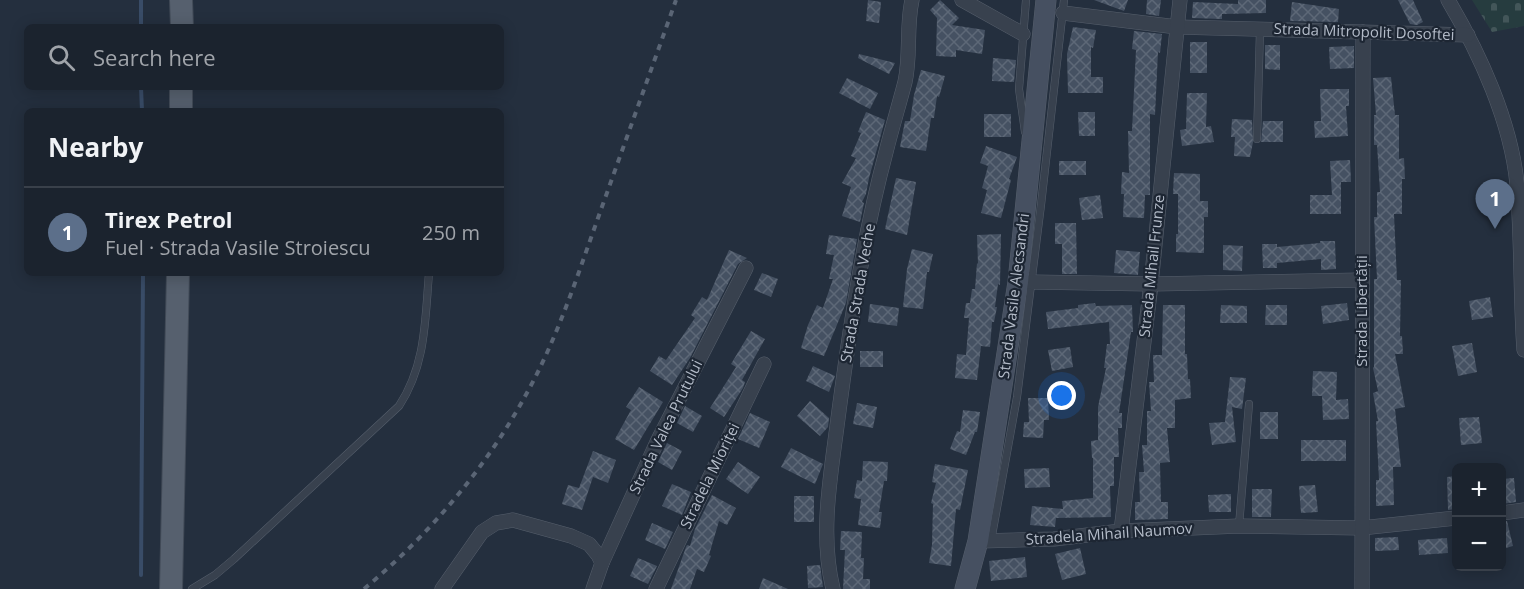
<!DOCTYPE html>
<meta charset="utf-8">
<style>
:root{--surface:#1b232e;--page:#282f3a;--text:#f1f3f6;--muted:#a0a4aa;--line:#39404a;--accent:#8ab4f8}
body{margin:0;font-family:"Open Sans",sans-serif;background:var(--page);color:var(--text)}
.controls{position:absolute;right:18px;bottom:18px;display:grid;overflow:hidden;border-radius:9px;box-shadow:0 3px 15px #0003}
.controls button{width:54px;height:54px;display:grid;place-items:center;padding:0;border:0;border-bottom:2px solid var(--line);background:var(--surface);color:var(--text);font:30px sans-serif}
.you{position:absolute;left:1062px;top:396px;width:21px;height:21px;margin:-15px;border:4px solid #fff;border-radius:50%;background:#1a73e8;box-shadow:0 0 0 9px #1a73e833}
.badge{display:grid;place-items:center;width:39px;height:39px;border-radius:50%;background:var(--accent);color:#fff;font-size:20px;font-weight:700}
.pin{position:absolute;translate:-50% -50px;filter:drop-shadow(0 2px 3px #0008)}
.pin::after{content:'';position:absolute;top:32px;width:21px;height:18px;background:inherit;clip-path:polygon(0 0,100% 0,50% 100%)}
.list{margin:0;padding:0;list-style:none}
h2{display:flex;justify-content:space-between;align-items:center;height:78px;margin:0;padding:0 24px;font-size:26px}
h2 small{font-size:20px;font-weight:400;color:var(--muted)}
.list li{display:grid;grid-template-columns:39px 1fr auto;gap:18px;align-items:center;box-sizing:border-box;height:90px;padding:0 24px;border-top:2px solid var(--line)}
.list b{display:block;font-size:22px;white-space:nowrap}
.list p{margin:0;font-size:20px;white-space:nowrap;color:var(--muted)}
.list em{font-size:20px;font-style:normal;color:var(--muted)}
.icon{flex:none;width:33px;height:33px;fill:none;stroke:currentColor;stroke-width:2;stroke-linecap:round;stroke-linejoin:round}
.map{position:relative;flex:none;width:1524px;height:589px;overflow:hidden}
.search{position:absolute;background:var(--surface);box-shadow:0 3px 15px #0003;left:24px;top:24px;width:480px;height:66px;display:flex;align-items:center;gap:15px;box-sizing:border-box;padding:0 21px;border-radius:9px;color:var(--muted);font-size:22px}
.panel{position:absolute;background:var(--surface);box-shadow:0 3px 15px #0003;left:24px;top:108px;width:480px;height:168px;border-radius:9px}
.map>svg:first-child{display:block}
</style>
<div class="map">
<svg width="1524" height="589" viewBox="0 0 1524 589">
<defs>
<pattern id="cemetery-stones" width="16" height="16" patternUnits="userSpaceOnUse" patternTransform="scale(1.5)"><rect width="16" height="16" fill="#263c3f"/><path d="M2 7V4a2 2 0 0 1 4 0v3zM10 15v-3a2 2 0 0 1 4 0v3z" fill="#435659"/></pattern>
<pattern id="building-cross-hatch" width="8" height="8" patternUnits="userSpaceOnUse" patternTransform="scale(1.5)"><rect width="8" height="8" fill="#455162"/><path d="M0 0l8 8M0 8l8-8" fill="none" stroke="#5d6877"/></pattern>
</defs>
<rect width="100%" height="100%" fill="#242f3e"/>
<polygon fill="url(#cemetery-stones)" points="1472,0 1524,0 1524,26 1492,32"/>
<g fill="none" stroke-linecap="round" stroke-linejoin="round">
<g stroke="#394c67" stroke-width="4">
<polyline points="141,0 141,27"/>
<polyline points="141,87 142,111"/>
<polyline points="141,575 143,273"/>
</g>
</g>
<g fill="url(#building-cross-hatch)">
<polygon points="868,0 881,2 879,23 866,21"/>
<polygon points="940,0 959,18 952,25 985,30 982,54 956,50 956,57 936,56 937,18 930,10"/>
<polygon points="1094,0 1128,0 1124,11"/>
<polygon points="1147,0 1161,0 1159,16 1146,14"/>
<polygon points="1238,0 1266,0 1266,13 1222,14 1222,19 1192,18 1193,2 1238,4"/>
<polygon points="1398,0 1413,0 1423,22 1417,25 1410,24"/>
<polygon points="1292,2 1339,9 1338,22 1290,21"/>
<polygon points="1073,27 1096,30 1093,48 1091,47 1091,77 1103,77 1103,93 1068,93 1067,54"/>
<polygon points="1134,31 1162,34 1160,53 1158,52 1155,115 1150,114 1150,195 1145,195 1144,218 1123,217 1124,194 1121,194 1122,172 1129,173 1128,131 1132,131 1136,50 1132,49"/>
<rect x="1190" y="42" width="17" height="31"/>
<polygon points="1265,45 1280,45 1280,70 1265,69"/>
<polygon points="1354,46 1354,68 1330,69 1329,47"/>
<polygon points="859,54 895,63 889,74 858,58"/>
<polygon points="993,58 1016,60 1014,82 992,81"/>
<polygon points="921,70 945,76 939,97 937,96 934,118 931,118 926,151 900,147 905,121 910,121 914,95"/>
<polygon points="1391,77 1395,115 1399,115 1399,159 1404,158 1405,179 1402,179 1402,214 1394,214 1397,280 1401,280 1400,336 1402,336 1403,354 1395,354 1405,407 1395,409 1401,467 1393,467 1394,505 1376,506 1376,480 1379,480 1376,421 1378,421 1373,393 1378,391 1373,368 1374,367 1374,279 1377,279 1374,217 1377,217 1377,192 1380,192 1377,145 1374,145 1374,115 1376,115 1373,78"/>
<polygon points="847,78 878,93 870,109 839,93"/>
<polygon points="1320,89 1349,89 1349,106 1346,106 1348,136 1315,138 1314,121 1321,121"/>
<polygon points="1187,93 1207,93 1206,127 1211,126 1214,142 1182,146 1180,130 1186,129"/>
<polygon points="866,112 885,120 869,178 866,194 862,202 864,203 860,222 842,216 851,187 842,183 856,158 851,156 861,133 858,132"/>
<polygon points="1078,112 1095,112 1095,136 1079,136"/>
<rect x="984" y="114" width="27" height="23"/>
<polygon points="1232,119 1252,120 1253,142 1250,157 1234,156 1235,137 1231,137"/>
<polygon points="1263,121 1283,121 1283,142 1261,142"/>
<polygon points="986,146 1017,157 1009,179 1011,180 1001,218 981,213 987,190 982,188 988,166 980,163"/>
<polygon points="1350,160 1351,182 1341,182 1341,214 1310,214 1310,195 1332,195 1330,161"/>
<rect x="1059" y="161" width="27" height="14"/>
<polygon points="1174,173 1200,174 1200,201 1208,201 1208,217 1204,217 1204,253 1176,252 1176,234 1178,234 1178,194 1173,194"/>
<polygon points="896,178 916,182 907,235 885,229"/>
<polygon points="1100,195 1103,218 1082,220 1079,198"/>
<polygon points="1055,223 1076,223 1077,274 1062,274 1062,244 1055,244"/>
<polygon points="1001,234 1000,285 998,284 995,307 997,307 994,322 992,322 990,347 981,346 977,380 955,378 957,354 966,355 969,318 964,318 966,303 970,303 972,289 975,289 977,263 978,264 977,235"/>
<polygon points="829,235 857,239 846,303 824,356 801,348 808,325 817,305 823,308 833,279 829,279 834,255 826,254"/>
<polygon points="1320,241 1335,241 1336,269 1321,270 1321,259 1277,263 1277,268 1263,268 1262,244 1277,244 1277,247 1320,243"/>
<polygon points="1223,245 1243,246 1242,271 1223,270"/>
<polygon points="912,249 933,254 929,272 927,272 923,309 903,307 907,269"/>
<polygon points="729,250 747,258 738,264 690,358 672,385 650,371 659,356 666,360 695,318 691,315 702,297 707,300"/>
<polygon points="1116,250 1140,252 1138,275 1114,273"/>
<polygon points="762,273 778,279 771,297 754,290"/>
<polygon points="1490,297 1493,317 1472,320 1469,301"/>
<polygon points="1095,303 1096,306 1132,305 1133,332 1131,332 1119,413 1122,413 1122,428 1118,428 1119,457 1114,457 1114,486 1110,486 1111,517 1056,518 1055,527 1030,525 1032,506 1063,509 1062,501 1093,498 1093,458 1092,458 1091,441 1098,440 1098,407 1106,368 1104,368 1107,344 1110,344 1109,322 1048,329 1046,312 1078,308 1078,305"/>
<polygon points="1347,303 1349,320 1323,324 1321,306"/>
<polygon points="870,304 899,308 897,326 868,322"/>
<polygon points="1163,305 1185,305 1185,354 1187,354 1188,379 1190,379 1191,398 1175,400 1175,428 1167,428 1170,462 1160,463 1161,502 1168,502 1168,519 1135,520 1135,502 1140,502 1139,472 1144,472 1142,445 1147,445 1147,411 1151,411 1149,382 1154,382 1153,355 1162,355"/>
<polygon points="1221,305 1247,306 1247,323 1220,323"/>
<polygon points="1266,305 1287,305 1287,325 1265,325"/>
<polygon points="751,331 765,339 742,380 745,382 743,388 724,417 710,408 736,367 731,364"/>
<polygon points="1472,343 1477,372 1458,376 1452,346"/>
<polygon points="1070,347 1073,367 1052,371 1048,350"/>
<rect x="860" y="351" width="23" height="16"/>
<polygon points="813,366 835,376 829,392 806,381"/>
<polygon points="1313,371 1337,372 1336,400 1348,399 1349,419 1323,420 1322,396 1312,396"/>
<polygon points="1230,377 1246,378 1242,409 1232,407 1236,442 1212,445 1209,423 1225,422"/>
<polygon points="639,387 663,402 634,450 615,439 631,410 626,407"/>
<polygon points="1028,398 1048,398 1049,420 1044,420 1043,438 1023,437 1024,422 1029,422"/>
<polygon points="810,401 829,418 828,427 820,436 797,416"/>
<polygon points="857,403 877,407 873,428 853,424"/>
<polygon points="685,406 702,416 693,432 677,423"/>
<polygon points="963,410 980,412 977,432 975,432 966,455 950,449 957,431 960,432"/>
<rect x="1260" y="412" width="18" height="27"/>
<polygon points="750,413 770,422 759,448 738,439"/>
<polygon points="1479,417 1482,443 1461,445 1459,418"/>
<rect x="1301" y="440" width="45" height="21"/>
<polygon points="667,443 682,451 672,470 658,462"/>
<polygon points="791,448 823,464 815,484 781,467"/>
<polygon points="593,451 616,460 608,483 593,477 582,510 562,504 568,485 579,488"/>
<polygon points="863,461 888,462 887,481 884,481 879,512 882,512 880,528 858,525 861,499 854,498 857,480 862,481"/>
<polygon points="738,462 760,477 748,494 726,479"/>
<polygon points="935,464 968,470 960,510 956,509 951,566 929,563 932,545 933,504 931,503 936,483 932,482"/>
<polygon points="1049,468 1050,487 1025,488 1024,469"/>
<polygon points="1456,476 1456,509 1448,510 1447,477"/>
<polygon points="1514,478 1516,502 1502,504 1502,479"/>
<polygon points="672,484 691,492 682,515 662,506"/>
<polygon points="1315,485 1318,512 1301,513 1299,486"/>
<polygon points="1252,489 1272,489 1271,517 1252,517"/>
<polygon points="1231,494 1231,512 1209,512 1208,495"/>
<polygon points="712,495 736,508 727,525 719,521 709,555 711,556 704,572 697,569 690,589 671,589 686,547 687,545 690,546 695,529"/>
<rect x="794" y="496" width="20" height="26"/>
<polygon points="1507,521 1513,546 1502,549 1502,522"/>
<polygon points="652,523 673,532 665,549 645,540"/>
<polygon points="841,531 862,532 861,558 864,558 863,579 870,579 870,589 843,589 845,550 840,550"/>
<polygon points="1398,537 1399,550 1375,551 1375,538"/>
<polygon points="1447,538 1448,553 1419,555 1418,540"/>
<polygon points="1080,548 1086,574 1062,580 1055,554"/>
<polygon points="1025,557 1027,577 991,581 989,561"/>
<polygon points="638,558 657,566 648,584 630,576"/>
<polygon points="820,565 823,587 808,588 807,566"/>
<polygon points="763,578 788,589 759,589"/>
</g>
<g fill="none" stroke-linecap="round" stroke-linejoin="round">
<g stroke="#565f6c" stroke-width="8">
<g id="service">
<polyline points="1025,132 1019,89 1026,0"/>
<polyline points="1257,139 1260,30"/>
<polyline points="1239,526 1249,404"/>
<polyline points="991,541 1017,397 1041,205 1064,0"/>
<path d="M 192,589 L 215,575 L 234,559 L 399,406 C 426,365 425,320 429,273"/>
</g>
</g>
<g stroke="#565f6c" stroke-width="15">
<g id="minor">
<polyline points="962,0 1023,34"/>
<path d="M 1448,0 C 1480,54 1511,122 1517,184 C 1522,239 1520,295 1524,350"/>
<polyline points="1063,13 1177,27 1468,35"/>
<polyline points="1031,282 1151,284 1362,280"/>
<polyline points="1502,513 1524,510"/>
<polyline points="1121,531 1151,284 1180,0"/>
<polyline points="978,541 1054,539 1121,531 1239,526 1361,528 1456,518"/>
<polyline points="442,589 482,532 496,523 513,520 571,536 589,544 598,555 602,563"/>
<polyline points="593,589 602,563 657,442 746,268"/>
<polyline points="656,589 764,364"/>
<path d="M 833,589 C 820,535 830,480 837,426 C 849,334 862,242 886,152 C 892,128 899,105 905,82 C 911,55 906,27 912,0"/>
<polyline points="1362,589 1363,32"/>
</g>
</g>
<g stroke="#565f6c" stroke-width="21">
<polyline id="secondary" points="965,589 978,541 1018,282 1046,0"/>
</g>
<g stroke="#414a57" stroke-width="24">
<g id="primary">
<polyline points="181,0 182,27"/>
<polyline points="181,111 181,87"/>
<polyline points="171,589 178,273"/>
</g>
</g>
<use href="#service" stroke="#38414e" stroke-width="7"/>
<use href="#minor" stroke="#38414e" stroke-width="14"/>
<use href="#secondary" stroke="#465061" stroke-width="20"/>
<use href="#primary" stroke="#56606e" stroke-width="22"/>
<path stroke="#5a6575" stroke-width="4" stroke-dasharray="6 6" stroke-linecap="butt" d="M 364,589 C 430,534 487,467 528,391 C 558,336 577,277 598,218 C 624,145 650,73 676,0"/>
</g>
<g text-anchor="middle" stroke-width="4.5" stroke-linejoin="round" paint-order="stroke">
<g font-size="15" fill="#b4bcc9" stroke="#1d2633">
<text transform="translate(1364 32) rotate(2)" y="5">Strada Mitropolit Dosoftei</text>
<text transform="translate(1152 266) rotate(-84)" y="5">Strada Mihail Frunze</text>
<text transform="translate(858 293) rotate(-80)" y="5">Strada Strada Veche</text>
<text transform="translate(1014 296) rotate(-83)" y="5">Strada Vasile Alecsandri</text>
<text transform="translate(1362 311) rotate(-90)" y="5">Strada Libertății</text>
<text transform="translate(666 427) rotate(-64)" y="5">Strada Valea Prutului</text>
<text transform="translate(710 476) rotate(-64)" y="5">Stradela Mioriței</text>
<text transform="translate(1109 534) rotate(-4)" y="5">Stradela Mihail Naumov</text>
</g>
</g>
</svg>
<div class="controls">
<button>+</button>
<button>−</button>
</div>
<div class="you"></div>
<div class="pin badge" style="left:1495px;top:229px;background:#5c6f8a">1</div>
<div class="search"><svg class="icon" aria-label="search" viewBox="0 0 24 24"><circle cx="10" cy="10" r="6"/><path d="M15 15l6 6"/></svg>Search here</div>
<section class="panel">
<h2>Nearby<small></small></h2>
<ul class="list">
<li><span class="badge" style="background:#5c6f8a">1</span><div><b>Tirex Petrol</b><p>Fuel · Strada Vasile Stroiescu</p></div><em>250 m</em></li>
</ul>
</section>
</div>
